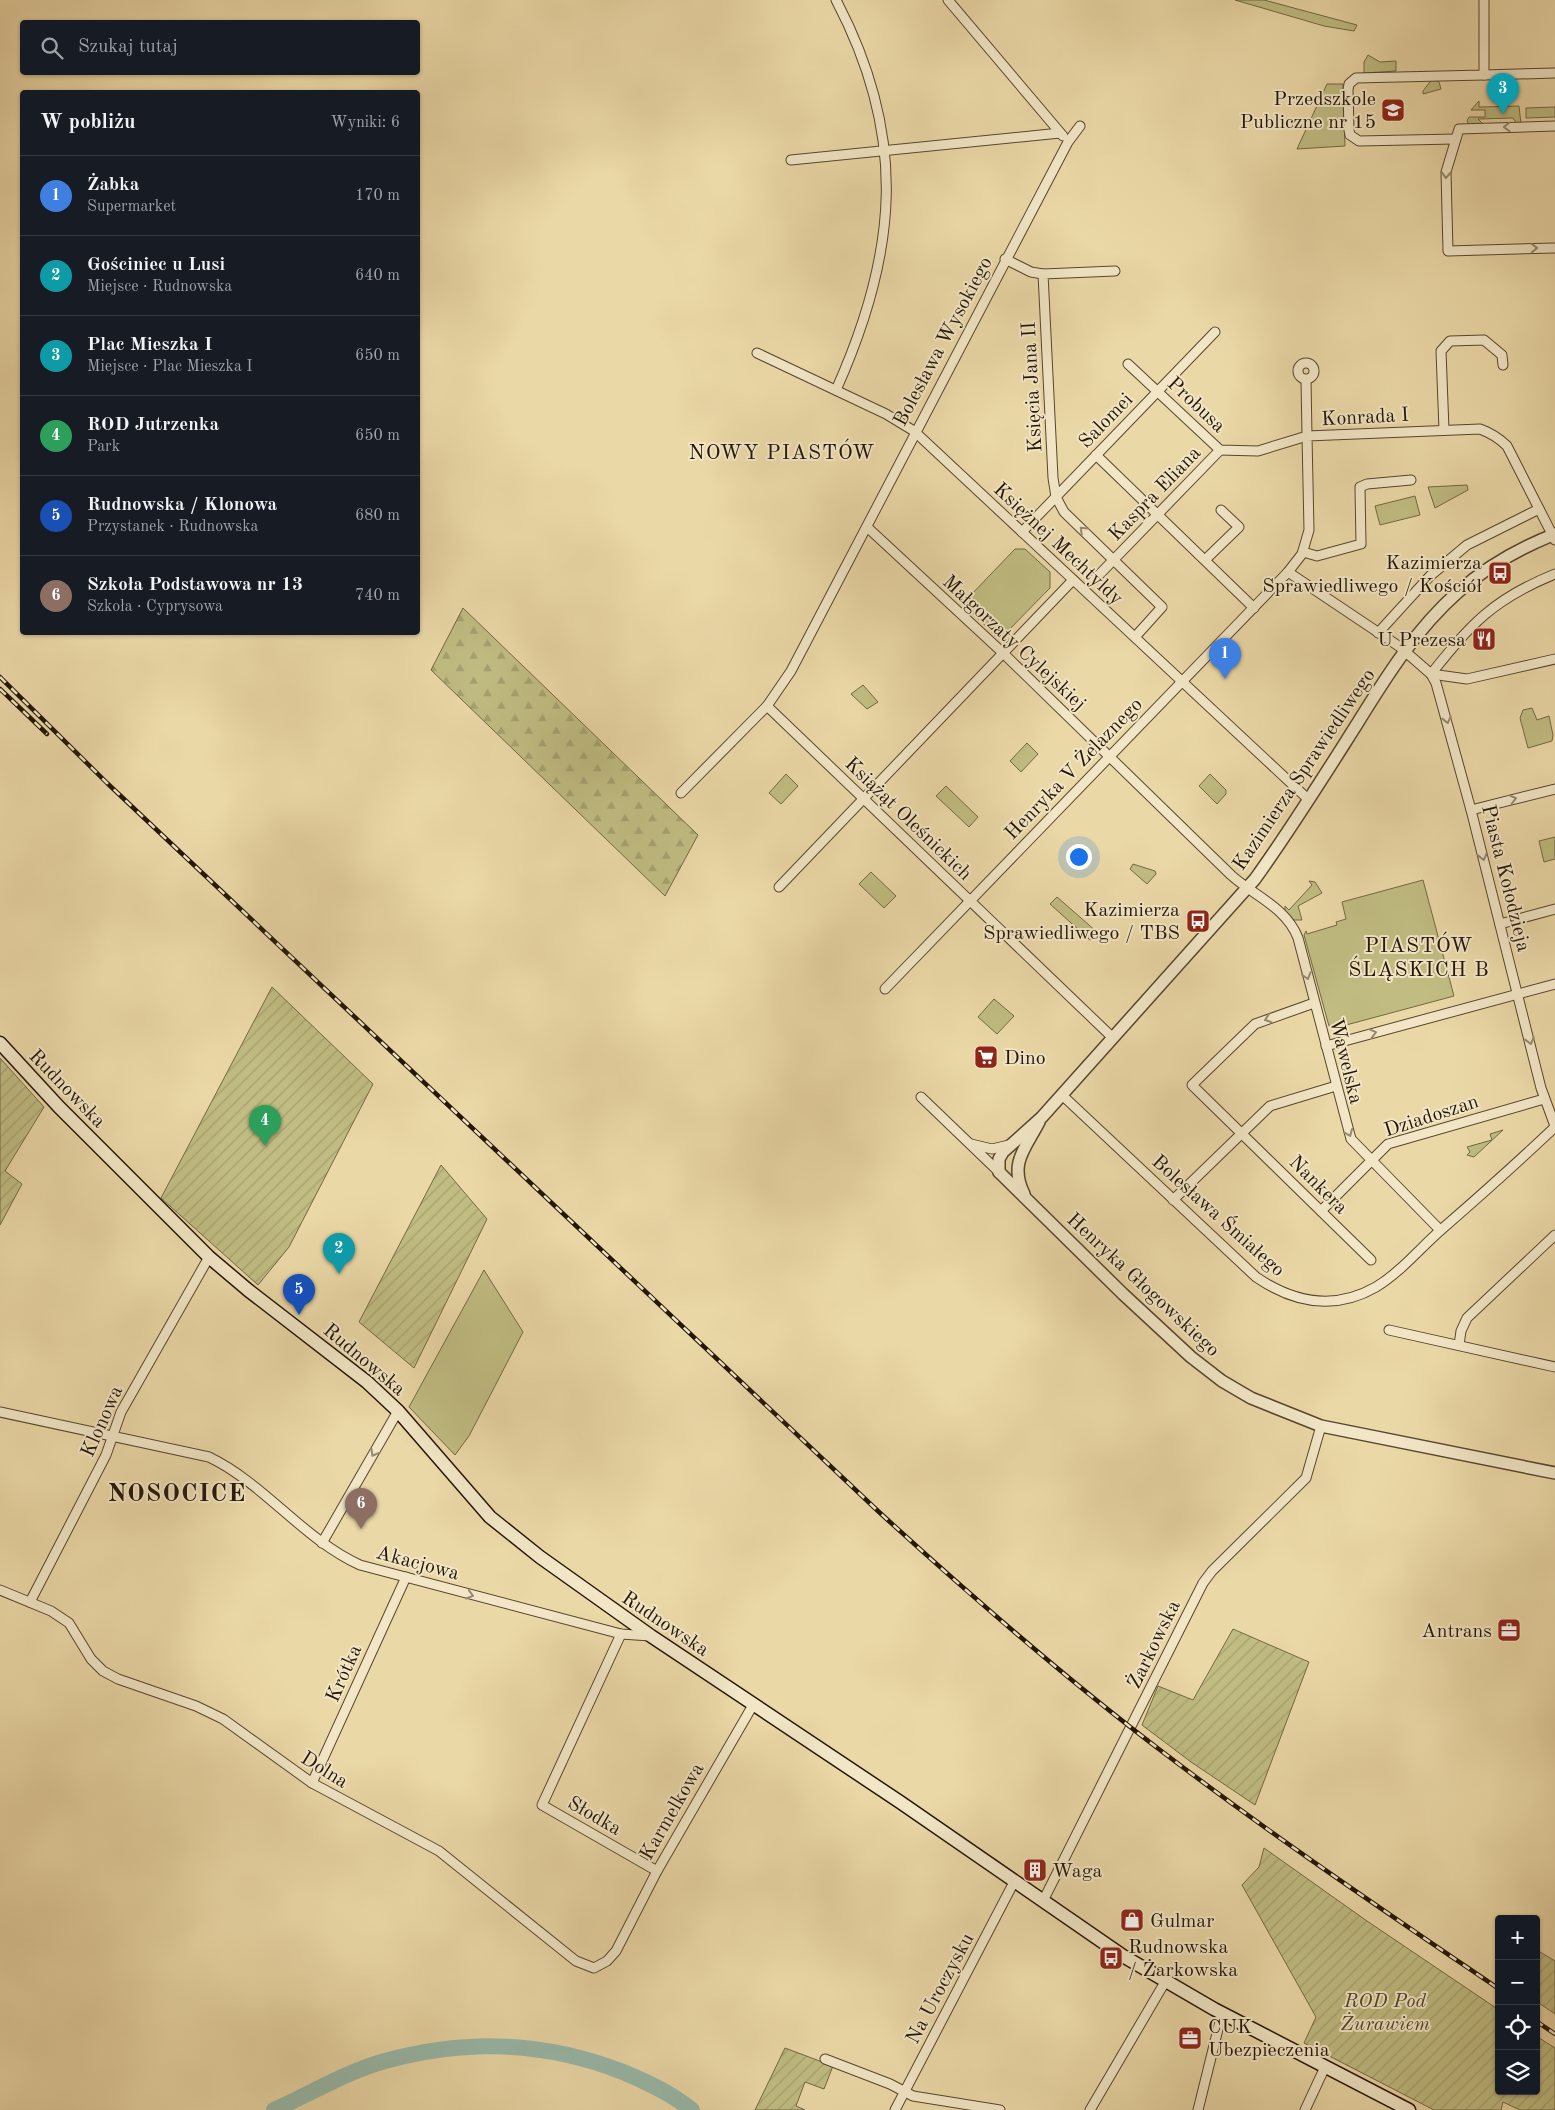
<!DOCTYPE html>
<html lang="pl">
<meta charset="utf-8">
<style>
:root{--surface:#171b24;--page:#20242c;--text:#f1f3f6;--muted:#9ea1a6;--line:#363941;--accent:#c59692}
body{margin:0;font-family:"Old Standard TT",serif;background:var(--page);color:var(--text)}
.controls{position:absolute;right:15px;bottom:15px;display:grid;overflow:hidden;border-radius:5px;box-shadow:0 1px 4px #0004}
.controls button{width:45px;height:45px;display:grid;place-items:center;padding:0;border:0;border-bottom:1px solid var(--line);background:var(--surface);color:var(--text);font:25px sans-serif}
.you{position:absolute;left:1078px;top:856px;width:18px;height:18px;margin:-12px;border:4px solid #fff;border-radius:50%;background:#1a73e8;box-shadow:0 0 0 8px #1a73e833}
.badge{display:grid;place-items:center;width:32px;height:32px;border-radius:50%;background:var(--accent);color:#fff;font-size:16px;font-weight:700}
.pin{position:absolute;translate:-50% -41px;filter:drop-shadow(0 1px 2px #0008)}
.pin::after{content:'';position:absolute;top:26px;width:18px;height:15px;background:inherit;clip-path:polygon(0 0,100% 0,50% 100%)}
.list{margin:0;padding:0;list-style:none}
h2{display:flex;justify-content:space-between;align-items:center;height:65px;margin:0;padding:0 20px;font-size:21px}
h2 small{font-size:16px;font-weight:400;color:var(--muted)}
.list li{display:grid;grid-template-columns:32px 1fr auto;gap:15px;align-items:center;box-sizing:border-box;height:80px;padding:0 20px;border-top:1px solid var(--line)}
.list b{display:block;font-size:19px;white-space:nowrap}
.list p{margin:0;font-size:16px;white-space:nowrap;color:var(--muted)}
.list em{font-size:16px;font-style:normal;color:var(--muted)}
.icon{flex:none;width:28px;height:28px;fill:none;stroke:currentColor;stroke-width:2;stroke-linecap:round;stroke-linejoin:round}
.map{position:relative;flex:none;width:1555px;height:2110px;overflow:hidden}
.search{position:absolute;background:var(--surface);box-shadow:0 1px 4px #0004;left:20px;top:20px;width:400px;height:55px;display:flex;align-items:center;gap:12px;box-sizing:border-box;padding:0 18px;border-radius:5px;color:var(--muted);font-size:19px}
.panel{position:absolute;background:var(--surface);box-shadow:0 1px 4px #0004;left:20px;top:90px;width:400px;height:545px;border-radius:5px}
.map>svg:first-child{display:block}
</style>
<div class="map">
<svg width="1555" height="2110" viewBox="0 0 1555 2110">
<defs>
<pattern id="forest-firs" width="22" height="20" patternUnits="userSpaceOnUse" patternTransform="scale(1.25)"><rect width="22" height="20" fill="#c0bc82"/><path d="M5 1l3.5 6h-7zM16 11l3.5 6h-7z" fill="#a5a16f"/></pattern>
<pattern id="garden-furrows" width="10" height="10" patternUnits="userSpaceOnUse" patternTransform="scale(1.25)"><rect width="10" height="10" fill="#c0bc82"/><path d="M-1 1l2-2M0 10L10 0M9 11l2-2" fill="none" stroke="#a5a16f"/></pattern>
</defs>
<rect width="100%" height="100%" fill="#ebd8a7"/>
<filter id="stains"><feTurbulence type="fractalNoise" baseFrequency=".004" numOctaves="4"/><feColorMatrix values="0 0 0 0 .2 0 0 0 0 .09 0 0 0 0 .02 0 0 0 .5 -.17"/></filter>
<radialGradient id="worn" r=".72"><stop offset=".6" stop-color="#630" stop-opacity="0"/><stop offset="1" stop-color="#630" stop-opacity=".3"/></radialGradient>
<g fill="#c0bc82" stroke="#726844">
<polygon points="1235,0 1264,0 1357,25 1354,31 1324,26"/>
<polygon points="1368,55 1380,62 1396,61 1396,71 1364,73 1364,62"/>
<polygon points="1433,78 1439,82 1441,89 1423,94 1423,91"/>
<polygon points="1327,84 1343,84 1345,146 1297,149"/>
<polygon points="1479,101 1479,107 1519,106 1521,124 1517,124 1513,118 1478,119 1484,125 1469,125 1467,121 1469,117 1485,117 1485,110 1471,110"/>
<polygon points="1555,107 1555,117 1526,118 1526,108"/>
<polygon points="1467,485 1468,490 1435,508 1428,487"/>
<polygon points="1415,496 1420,515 1380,525 1375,506"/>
<polygon points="1015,549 1025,549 1050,572 1050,588 1004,635 995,635 967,608 967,599"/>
<polygon points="863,685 878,702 867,709 851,694"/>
<polygon points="1532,708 1537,720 1549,716 1553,735 1552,741 1528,748 1520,718 1523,710"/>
<polygon points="1027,743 1038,754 1021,772 1010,761"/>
<polygon points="786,774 798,786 781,804 769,793"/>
<polygon points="1210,774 1226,790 1226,794 1217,804 1199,786"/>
<polygon points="946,786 978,817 969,827 936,796"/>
<polygon points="1555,837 1555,859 1544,862 1539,841"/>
<polygon points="1133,864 1155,871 1156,874 1147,884 1130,869"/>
<polygon points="871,872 896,896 884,908 859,884"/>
<polygon points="1423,880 1454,996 1335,1028 1329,1026 1304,935 1306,931 1307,934 1337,925 1336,922 1346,919 1342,902"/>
<polygon points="1309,881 1315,882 1322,893 1298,906 1302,920 1294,920 1285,912 1285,906 1289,910 1312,885"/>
<polygon points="1057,897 1097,932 1090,940 1050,904"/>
<polygon points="994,999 1014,1016 997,1034 978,1017"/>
<polygon points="1503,1130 1474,1157 1467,1155 1470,1152 1467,1147 1492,1140 1490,1134"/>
<polygon points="484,1270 523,1332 469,1436 455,1455 409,1407"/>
</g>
<polygon fill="url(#forest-firs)" stroke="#726844" points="463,608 698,835 665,896 431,670"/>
<g fill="url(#garden-furrows)" stroke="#726844">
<polygon points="272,987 373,1084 289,1247 258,1285 161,1198"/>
<polygon points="0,1058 44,1107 5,1171 22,1184 0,1225"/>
<polygon points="441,1165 487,1219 414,1368 359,1322"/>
<polygon points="1233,1629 1309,1662 1255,1805 1191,1762 1142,1725 1158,1686 1193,1700"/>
<polygon points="1264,1848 1367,1921 1499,2010 1499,2091 1536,2091 1536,2036 1555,2048 1555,2110 1520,2110 1503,2102 1501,2110 1434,2110 1304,2043 1316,2017 1242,1885 1259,1867"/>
<polygon points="1540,1952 1555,1961 1555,2014 1536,2001 1536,1963"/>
<polygon points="785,2048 833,2066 824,2089 805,2082 796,2106 805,2110 755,2110"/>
</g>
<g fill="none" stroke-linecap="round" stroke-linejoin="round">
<path stroke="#98b9aa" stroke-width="16" d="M 274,2110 C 309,2094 348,2071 385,2061 C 467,2039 543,2041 623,2072 C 647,2082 671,2093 692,2110"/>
<g stroke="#56462f" stroke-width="11">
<g id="minor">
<polyline points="948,0 1063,136"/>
<polyline points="1484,75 1555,73"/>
<polyline points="1555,126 1459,129 1446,172 1448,251 1555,248"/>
<polyline points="1455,139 1359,141 1350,135 1349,130 1348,90 1349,84 1356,78 1484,75 1484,0"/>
<polyline points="791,160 1060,133"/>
<polyline points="1005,259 1031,272 1043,274"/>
<polyline points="1115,271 1043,274 1053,478 1056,497 1064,512 1162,607 1135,637"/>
<polyline points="757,353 886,414 914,431 1309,800"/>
<circle cx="1306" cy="371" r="8"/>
<polyline points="1128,364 1220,450 1258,451 1307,436 1306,380"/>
<path d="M 836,390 C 898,252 908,137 836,0"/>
<polyline points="1444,430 1441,351 1450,341 1484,340 1502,355 1503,365"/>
<polyline points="1096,455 1254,608"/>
<path d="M 867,527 L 1003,653 L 1231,875 C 1254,896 1286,907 1298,938 L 1351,1139 L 1440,1230"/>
<polyline points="1022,532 1215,332"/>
<path d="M 1555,540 L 1507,446 C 1498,437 1491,433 1480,429 L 1307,436 L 1309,530 L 1302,554 L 1288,572 L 1400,647 L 1431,674 L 1436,683 L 1471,810 L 1541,1088 L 1555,1126"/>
<polyline points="1303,552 1317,556 1361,544 1360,487 1367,484 1411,480"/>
<polyline points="1206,559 1239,527 1221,510"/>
<polyline points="1094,580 1220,450"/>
<polyline points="1378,633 1430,576 1467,545 1539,509"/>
<path d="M 1431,674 C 1471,624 1493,599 1555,574"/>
<polyline points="1431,674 1467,679 1555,659"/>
<polyline points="767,706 1113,1038"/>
<polyline points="681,793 767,706 791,671 1068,142 1080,126"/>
<polyline points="1471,810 1555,789"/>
<polyline points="779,887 1073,580"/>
<polyline points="1500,924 1555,909"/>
<polyline points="885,989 1288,572"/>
<polyline points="1314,1003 1255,1024 1192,1085 1371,1260"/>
<polyline points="1326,1046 1555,984"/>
<path d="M 1062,1095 L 1256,1277 C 1294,1303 1334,1311 1376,1287 C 1401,1272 1421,1247 1442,1229 C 1480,1196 1518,1162 1555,1127"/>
<polyline points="921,1097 999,1172"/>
<polyline points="971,1144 992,1149 1009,1145"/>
<polyline points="1173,1200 1270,1106 1336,1086"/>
<polyline points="1321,1211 1388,1144 1544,1099"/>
<polyline points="1389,1330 1555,1367"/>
<polyline points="1459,1345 1461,1331 1467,1318 1555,1235"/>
<path d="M 0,1412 L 209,1457 C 265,1484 303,1539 360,1565 L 621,1634 L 650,1636"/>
<polyline points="322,1543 398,1411"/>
<polyline points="0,1590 51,1611 69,1623 91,1659 103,1671 118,1679 196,1706 223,1719 312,1783 439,1851 576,1961 594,1968 607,1961 616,1951 657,1871 753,1705"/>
<polyline points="30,1602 106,1455 121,1412 209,1257"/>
<polyline points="621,1634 542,1805 657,1871"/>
<polyline points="312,1783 406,1577"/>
<polyline points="1043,1901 1203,1583 1212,1571 1306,1478 1321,1426"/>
<polyline points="825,2059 890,2084 913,2096 1000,2110"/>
<polyline points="895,2110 1014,1882"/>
<polyline points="1090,2110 1165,1982"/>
<polyline points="1198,2110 1222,2013"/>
<polyline points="1305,2110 1325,2067"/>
</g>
</g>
<g stroke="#56462f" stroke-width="14">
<g id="tertiary">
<path d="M 999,1172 L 999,1159 L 1003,1152 L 1042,1117 L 1255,879 C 1291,829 1324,776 1357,724 C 1386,677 1416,629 1458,592 C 1486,567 1520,548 1555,534"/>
<polyline points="999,1172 1123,1294 1191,1357 1222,1381 1251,1398 1321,1426 1555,1473"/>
<path d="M 1024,1194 C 1009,1163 1025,1149 1039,1122"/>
</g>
</g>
<g stroke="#241507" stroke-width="15">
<polyline id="secondary" points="0,1043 59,1107 209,1257 248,1290 367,1382 398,1411 490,1517 540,1557 651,1636 900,1802 1123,1956 1214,2009 1409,2110"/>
</g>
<use href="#minor" stroke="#f2e6c6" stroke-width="9"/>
<use href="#tertiary" stroke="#f2e6c6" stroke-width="11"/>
<use href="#secondary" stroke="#f2e6c6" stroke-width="12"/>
<g stroke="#241507" stroke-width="4.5">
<g id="rail">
<path d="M 0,677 L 107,783 L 879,1512 C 971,1596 1065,1678 1164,1753 C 1273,1836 1386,1912 1499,1989"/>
<polyline points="0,689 47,734"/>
<polyline points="1536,2021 1555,2034"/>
</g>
</g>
<use href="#rail" stroke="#f2e6c6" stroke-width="2.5" stroke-dasharray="8" stroke-linecap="butt"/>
</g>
<defs><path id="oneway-chevron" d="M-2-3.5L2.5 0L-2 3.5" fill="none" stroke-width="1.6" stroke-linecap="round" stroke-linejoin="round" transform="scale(1.25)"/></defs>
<g stroke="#958870">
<use href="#oneway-chevron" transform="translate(1507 127) rotate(178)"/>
<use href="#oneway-chevron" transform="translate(1446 175) rotate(93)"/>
<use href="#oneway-chevron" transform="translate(1534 248) rotate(-2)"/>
<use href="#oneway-chevron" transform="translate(1083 530) rotate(-136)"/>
<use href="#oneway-chevron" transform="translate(1447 720) rotate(76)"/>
<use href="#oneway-chevron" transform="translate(1513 799) rotate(-14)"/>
<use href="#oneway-chevron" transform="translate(1483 857) rotate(76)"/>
<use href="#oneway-chevron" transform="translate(1307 976) rotate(74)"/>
<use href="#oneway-chevron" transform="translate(1268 1019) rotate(161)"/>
<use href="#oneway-chevron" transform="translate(1373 1033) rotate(-15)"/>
<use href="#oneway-chevron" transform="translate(1530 1041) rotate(76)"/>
<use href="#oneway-chevron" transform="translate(1349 1133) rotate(67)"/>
<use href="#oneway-chevron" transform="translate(374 1453) rotate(119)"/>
<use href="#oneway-chevron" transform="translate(470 1595) rotate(16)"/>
</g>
<defs>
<g id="school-square" transform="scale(1.25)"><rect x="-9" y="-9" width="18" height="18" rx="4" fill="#8f2418" stroke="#f2e6c6"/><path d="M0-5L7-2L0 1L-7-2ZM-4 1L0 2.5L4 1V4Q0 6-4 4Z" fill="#fff"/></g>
<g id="bus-square" transform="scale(1.25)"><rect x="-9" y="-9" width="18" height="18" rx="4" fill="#8f2418" stroke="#f2e6c6"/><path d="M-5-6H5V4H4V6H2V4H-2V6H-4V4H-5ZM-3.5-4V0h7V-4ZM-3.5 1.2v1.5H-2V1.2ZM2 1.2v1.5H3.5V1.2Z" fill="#fff"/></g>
<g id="restaurant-square" transform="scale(1.25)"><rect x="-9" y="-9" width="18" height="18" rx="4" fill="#8f2418" stroke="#f2e6c6"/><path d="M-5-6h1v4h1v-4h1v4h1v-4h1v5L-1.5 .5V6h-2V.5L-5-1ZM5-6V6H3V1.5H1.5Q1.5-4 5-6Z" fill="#fff"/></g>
<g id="supermarket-square" transform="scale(1.25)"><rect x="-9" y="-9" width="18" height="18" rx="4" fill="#8f2418" stroke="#f2e6c6"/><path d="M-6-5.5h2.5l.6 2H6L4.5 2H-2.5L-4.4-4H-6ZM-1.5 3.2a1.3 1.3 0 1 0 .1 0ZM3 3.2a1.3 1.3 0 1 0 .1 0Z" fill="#fff"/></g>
<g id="office-square" transform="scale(1.25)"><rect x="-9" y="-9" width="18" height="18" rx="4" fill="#8f2418" stroke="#f2e6c6"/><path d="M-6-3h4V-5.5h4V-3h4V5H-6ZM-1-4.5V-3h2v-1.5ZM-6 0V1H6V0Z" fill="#fff"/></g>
<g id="building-square" transform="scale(1.25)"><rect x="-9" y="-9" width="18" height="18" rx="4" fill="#8f2418" stroke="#f2e6c6"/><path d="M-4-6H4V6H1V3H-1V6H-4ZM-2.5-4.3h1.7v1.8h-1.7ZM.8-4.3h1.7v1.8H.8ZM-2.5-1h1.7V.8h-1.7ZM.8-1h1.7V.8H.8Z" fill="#fff"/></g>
<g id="shop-square" transform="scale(1.25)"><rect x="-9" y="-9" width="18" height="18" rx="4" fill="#8f2418" stroke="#f2e6c6"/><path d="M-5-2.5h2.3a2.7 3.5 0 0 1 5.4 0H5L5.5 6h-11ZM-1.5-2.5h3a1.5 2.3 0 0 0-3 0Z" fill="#fff"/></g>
</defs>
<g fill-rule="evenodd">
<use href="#school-square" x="1393" y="110"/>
<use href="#bus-square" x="1500" y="573"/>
<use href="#restaurant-square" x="1484" y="639"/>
<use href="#bus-square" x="1198" y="921"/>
<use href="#supermarket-square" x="986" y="1057"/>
<use href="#office-square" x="1509" y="1630"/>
<use href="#building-square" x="1035" y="1870"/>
<use href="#shop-square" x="1132" y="1920"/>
<use href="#bus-square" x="1111" y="1958"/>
<use href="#office-square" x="1190" y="2038"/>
</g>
<g text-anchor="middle" stroke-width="4" stroke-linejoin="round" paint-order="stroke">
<g font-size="20" fill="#241507" stroke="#f2e6c6" text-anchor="end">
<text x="1376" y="105">Przedszkole<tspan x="1376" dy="23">Publiczne nr 15</tspan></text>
<text x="1482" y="569">Kazimierza<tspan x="1482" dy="23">Sprawiedliwego / Kościół</tspan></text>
<text x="1466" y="646">U Prezesa</text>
<text x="1180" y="916">Kazimierza<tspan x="1180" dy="23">Sprawiedliwego / TBS</tspan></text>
<text x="1004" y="1064" text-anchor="start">Dino</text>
<text x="1492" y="1637">Antrans</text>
<text x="1052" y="1877" text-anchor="start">Waga</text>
<text x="1150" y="1927" text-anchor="start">Gulmar</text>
<text x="1128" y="1953" text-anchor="start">Rudnowska<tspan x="1128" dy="23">/ Żarkowska</tspan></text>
<text x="1208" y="2033" text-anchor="start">CUK<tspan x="1208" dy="23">Ubezpieczenia</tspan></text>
</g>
<g font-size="20" fill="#241507" stroke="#f2e6c6">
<text transform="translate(942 341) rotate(-62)" y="7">Bolesława Wysokiego</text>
<text transform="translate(1031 387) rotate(-93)" y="7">Księcia Jana II</text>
<text transform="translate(1197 404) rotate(43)" y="7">Probusa</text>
<text transform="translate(1365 416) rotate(-3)" y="7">Konrada I</text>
<text transform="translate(1105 420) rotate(-46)" y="7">Salomei</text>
<text transform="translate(1154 493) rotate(-46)" y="7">Kaspra Eliana</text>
<text transform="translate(1059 543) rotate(43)" y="7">Księżnej Mechtyldy</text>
<text transform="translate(1015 642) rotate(43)" y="7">Małgorzaty Cylejskiej</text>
<text transform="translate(1073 768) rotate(-46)" y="7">Henryka V Żelaznego</text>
<text transform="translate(1303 769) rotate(-56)" y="7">Kazimierza Sprawiedliwego</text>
<text transform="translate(909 818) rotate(44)" y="7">Książąt Oleśnickich</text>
<text transform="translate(1507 878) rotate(76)" y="7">Piasta Kołodzieja</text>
<text transform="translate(1347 1061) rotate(76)" y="7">Wawelska</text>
<text transform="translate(68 1088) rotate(46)" y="7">Rudnowska</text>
<text transform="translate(1431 1115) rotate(-18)" y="7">Dziadoszan</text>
<text transform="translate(1319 1184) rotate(45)" y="7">Nankera</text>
<text transform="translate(1219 1215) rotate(42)" y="7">Bolesława Śmiałego</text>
<text transform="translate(1144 1284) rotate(43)" y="7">Henryka Głogowskiego</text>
<text transform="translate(365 1359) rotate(40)" y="7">Rudnowska</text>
<text transform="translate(101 1421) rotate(-66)" y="7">Klonowa</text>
<text transform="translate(418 1562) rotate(15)" y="7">Akacjowa</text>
<text transform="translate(666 1623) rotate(34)" y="7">Rudnowska</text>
<text transform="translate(1153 1644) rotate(-64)" y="7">Żarkowska</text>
<text transform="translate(343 1673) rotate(-66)" y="7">Krótka</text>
<text transform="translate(325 1769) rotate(32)" y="7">Dolna</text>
<text transform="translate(671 1811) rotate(-60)" y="7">Karmelkowa</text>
<text transform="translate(595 1815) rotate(30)" y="7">Słodka</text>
<text transform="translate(939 1988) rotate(-62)" y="7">Na Uroczysku</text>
</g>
<g font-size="20" font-style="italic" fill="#53472c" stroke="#f2e6c6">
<text x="1385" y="2007">ROD Pod<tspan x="1385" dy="23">Żurawiem</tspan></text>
</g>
<g font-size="21" letter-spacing="1" fill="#241507" stroke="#f2e6c6">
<text x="782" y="459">NOWY PIASTÓW</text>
<text x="1419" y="952">PIASTÓW<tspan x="1419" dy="24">ŚLĄSKICH B</tspan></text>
</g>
<g font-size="25" font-weight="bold" letter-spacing="1" fill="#241507" stroke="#f2e6c6">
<text x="177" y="1501">NOSOCICE</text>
</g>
</g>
<rect width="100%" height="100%" filter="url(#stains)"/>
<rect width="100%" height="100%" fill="url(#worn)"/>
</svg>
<div class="controls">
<button>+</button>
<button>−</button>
<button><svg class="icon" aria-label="locate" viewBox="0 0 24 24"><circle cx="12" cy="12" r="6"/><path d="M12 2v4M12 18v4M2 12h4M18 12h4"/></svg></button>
<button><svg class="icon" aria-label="layers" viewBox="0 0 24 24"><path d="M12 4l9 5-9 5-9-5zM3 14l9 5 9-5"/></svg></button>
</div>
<div class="you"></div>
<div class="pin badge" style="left:1225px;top:679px;background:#3f7fe0">1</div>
<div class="pin badge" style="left:339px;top:1274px;background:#0f9aa8">2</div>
<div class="pin badge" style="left:1503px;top:114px;background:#0f9aa8">3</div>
<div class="pin badge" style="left:265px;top:1146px;background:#2e9e5b">4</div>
<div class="pin badge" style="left:299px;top:1315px;background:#1a4fb4">5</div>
<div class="pin badge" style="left:361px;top:1529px;background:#8d6e63">6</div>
<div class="search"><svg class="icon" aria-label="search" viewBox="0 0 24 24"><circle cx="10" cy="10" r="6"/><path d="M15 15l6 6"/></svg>Szukaj tutaj</div>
<section class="panel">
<h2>W pobliżu<small>Wyniki: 6</small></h2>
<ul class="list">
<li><span class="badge" style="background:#3f7fe0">1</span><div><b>Żabka</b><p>Supermarket</p></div><em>170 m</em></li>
<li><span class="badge" style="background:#0f9aa8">2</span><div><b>Gościniec u Lusi</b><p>Miejsce · Rudnowska</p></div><em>640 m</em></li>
<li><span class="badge" style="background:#0f9aa8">3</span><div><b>Plac Mieszka I</b><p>Miejsce · Plac Mieszka I</p></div><em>650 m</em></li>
<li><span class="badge" style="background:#2e9e5b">4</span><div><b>ROD Jutrzenka</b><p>Park</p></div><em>650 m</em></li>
<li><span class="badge" style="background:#1a4fb4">5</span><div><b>Rudnowska / Klonowa</b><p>Przystanek · Rudnowska</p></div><em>680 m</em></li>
<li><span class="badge" style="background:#8d6e63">6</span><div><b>Szkoła Podstawowa nr 13</b><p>Szkoła · Cyprysowa</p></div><em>740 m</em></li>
</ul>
</section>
</div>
